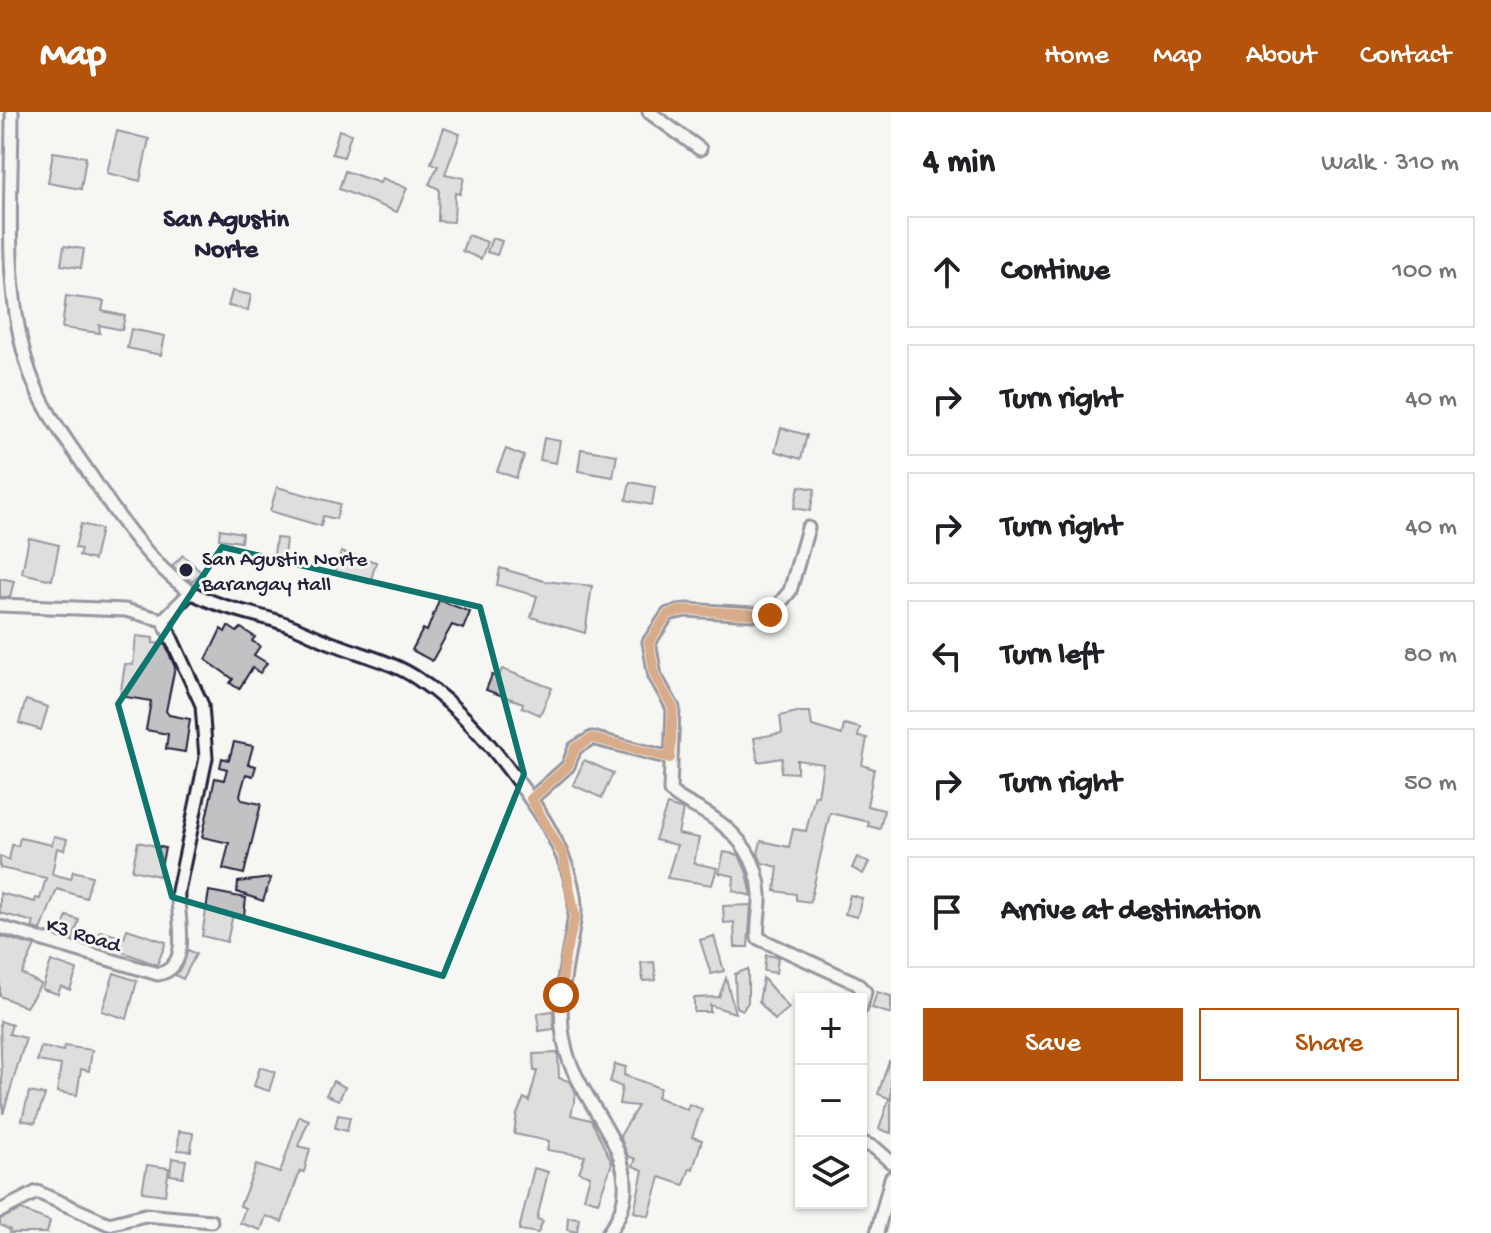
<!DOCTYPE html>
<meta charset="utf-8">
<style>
:root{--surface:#fff;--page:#f2f2f2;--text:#202124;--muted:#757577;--line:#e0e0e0;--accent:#b45309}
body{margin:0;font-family:"Gochi Hand",sans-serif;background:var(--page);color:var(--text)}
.controls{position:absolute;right:24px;bottom:24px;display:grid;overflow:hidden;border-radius:0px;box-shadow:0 2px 6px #0004}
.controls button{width:72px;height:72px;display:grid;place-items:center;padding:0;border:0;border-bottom:2px solid var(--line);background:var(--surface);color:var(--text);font:40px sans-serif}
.stop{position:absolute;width:24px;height:24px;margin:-18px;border:6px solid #b45309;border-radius:50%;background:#fff}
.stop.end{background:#b45309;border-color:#fff;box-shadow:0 2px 8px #0008}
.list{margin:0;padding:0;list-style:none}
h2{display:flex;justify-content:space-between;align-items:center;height:104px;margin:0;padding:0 32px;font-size:34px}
h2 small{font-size:26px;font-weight:400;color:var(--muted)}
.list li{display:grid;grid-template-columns:52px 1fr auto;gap:24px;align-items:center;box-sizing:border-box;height:112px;margin:0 16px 16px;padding:0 16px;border:2px solid var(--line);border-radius:0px}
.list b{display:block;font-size:30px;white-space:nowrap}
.list em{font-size:26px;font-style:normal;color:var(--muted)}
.actions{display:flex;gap:16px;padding:24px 32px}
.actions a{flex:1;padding:18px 0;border:2px solid var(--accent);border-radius:0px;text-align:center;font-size:28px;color:var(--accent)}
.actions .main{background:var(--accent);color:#fff}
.icon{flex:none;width:44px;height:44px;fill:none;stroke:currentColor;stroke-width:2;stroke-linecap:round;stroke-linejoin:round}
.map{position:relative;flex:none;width:891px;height:1121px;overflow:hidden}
header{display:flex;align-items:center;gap:48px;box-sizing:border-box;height:112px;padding:0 40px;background:var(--accent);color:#fff}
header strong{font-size:38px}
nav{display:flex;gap:44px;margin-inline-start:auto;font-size:28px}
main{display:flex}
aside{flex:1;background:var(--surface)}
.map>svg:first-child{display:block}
</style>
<header>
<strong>Map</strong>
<nav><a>Home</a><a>Map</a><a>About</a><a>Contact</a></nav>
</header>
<main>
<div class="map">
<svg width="891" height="1121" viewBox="0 0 891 1121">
<rect width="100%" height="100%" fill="#f6f6f2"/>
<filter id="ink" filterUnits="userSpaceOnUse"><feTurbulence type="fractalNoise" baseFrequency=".0125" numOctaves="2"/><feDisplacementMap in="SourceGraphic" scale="16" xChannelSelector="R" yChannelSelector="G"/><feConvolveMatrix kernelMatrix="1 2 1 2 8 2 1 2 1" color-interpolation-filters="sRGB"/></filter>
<g filter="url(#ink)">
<g fill="#c2c2c4" stroke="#22223b" stroke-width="2">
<polygon points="444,16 460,22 445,62 464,66 460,82 455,81 454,110 438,109 439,77 429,72 438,54 431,51"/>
<polygon points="339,18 351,22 344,45 332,42"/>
<polygon points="117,19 149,27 140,69 107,61"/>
<polygon points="53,40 86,45 81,77 48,71"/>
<polygon points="345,59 380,71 382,66 407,76 397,100 339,77"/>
<polygon points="468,123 487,130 481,147 462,139"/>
<polygon points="492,126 502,129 497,143 487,140"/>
<polygon points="64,134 84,137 81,156 61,153"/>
<polygon points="232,179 251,183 248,198 228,194"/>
<polygon points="66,184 104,189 102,199 125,204 122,218 99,213 100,221 62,216"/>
<polygon points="131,217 165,224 161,243 127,236"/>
<polygon points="781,316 807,323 801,347 775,339"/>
<polygon points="544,326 560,329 556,351 540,348"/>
<polygon points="506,337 524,344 516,366 497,359"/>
<polygon points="581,337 617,343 613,365 578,359"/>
<polygon points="630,370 655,375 652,393 626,388"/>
<polygon points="799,374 815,377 810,399 794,396"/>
<polygon points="277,375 340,392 336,407 323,404 321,414 270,399"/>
<polygon points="81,412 101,417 94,448 79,444 81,437 75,436"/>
<polygon points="220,417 242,421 241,430 219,427"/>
<polygon points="29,426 59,433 52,468 22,461"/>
<polygon points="276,426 286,427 284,444 274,443"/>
<polygon points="341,440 376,450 370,471 335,461"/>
<polygon points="183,443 201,460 192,470 172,454"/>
<polygon points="500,456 544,469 592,474 585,521 531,505 537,484 497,473"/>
<polygon points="0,466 14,469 10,485 0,485"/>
<polygon points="439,488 470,500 463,517 452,513 432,549 412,538 423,517 427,519"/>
<polygon points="228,514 237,520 241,516 255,525 252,529 260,534 254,543 267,551 260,561 252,556 239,577 230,571 233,567 206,548 221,517 225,520"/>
<polygon points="136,524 153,526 153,531 165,532 175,555 166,599 169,603 190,607 185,640 166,637 168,622 146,618 151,589 120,584 125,552 133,553"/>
<polygon points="502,557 552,576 540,603 522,595 523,591 486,578 492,563 499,565"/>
<polygon points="26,588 48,595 41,618 19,611"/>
<polygon points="797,600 810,600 812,614 842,623 844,612 860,616 858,625 867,626 862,653 874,657 867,694 884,698 880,717 868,714 869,710 830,701 810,790 796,788 796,782 775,779 778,755 762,751 758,742 761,729 789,735 793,717 806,719 815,683 818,684 823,652 797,648 797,661 781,660 782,646 758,650 754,626 782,621 780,604"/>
<polygon points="234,630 253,634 248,652 256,654 253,664 246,662 240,683 242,688 261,692 244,762 223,757 229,731 202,725 215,666 224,668 227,657 220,655 222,646 229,648"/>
<polygon points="584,648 613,661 602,686 573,673"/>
<polygon points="667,693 683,698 678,722 699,726 694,751 717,756 712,773 667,766 677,733 655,728"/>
<polygon points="54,724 67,727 64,738 57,736 52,762 71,767 73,759 92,764 86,786 57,777 41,818 32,816 34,810 0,801 0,781 35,790 36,786 40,787 46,766 0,756 0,744 9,748 12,733 18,734 20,726 52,733"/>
<polygon points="138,730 165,736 159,764 132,758"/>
<polygon points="724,740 739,743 747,761 752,784 733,779 734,764 719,761"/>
<polygon points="857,745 869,750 863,762 852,756"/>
<polygon points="271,766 263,789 237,780 238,770"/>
<polygon points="209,779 246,786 244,804 233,802 227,830 202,824"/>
<polygon points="850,783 862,786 857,805 845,802"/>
<polygon points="751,793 748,835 735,835 734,810 724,811 723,794"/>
<polygon points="67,804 79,808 73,828 60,823"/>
<polygon points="127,817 166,830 157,853 96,830 100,819 124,826"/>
<polygon points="0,824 35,834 22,862 41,872 26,895 0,884"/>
<polygon points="714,824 724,859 711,862 700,828"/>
<polygon points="188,838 196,842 183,867 175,863"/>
<polygon points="766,843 778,845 776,861 764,859"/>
<polygon points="51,849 77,858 70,878 61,874 58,882 42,877"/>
<polygon points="654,850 656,868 643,869 641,851"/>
<polygon points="748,857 748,890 743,898 736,895 735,862"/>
<polygon points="114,861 137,869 127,907 102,899"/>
<polygon points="726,866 735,901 710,893 710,900 694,900 694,886 719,885"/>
<polygon points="763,866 789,896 775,908 759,890"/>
<polygon points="877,880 891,884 891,902 872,896"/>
<polygon points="553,899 554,917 539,919 538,901"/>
<polygon points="0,909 12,913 9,922 26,926 3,1002"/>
<polygon points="64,934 92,938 89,959 81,957 77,983 57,980 61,953 37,949 41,935 63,939"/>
<polygon points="558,941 559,966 569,969 576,982 571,1003 591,1008 612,1051 598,1090 584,1086 590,1064 579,1060 585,1044 547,1038 549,1029 514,1022 517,1002 524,986 529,989 537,959 534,959 533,942"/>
<polygon points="889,949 891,950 891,987 878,982"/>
<polygon points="615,952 626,955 624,963 660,976 657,985 687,998 689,992 702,997 692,1025 702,1028 693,1057 690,1056 684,1073 660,1065 649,1104 634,1100 643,1058 633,1054 636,1047 628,1044 620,1024 638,994 619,992 622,975 610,970"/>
<polygon points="260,955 275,960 269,979 254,974"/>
<polygon points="333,969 345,975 339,988 326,983"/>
<polygon points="29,980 45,983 35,1011 22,1008"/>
<polygon points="889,987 891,988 891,1021 879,1017"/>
<polygon points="338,1003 350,1005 347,1019 335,1016"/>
<polygon points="299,1004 309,1008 298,1034 310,1037 304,1060 300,1059 282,1110 266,1104 261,1118 240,1111 245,1096 240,1094 256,1053 280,1061"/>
<polygon points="179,1019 193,1021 191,1039 178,1038"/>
<polygon points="172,1046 186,1048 183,1065 170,1063"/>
<polygon points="147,1053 169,1056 165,1083 142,1080"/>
<polygon points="534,1056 548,1060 537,1107 543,1109 538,1121 519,1118"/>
<polygon points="21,1098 50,1109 47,1121 9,1121 10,1118 0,1113 0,1107"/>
<polygon points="568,1105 579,1106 577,1120 567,1118"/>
</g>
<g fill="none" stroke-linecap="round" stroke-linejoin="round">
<g stroke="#22223b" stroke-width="17">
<g id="street">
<path d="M 12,0 C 12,84 2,180 30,261 C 44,302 76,340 99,376 C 122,411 157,459 193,481 C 223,498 262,502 294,515 C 309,521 324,529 340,534 C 366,544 395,551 418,567 C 463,597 498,641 529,685 C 551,715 581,771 574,809 C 567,857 552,899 569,948 C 591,1006 656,1059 608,1121"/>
<polyline points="649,0 700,37"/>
<path d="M 808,416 L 790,479 L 770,503 L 686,498 L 668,502 L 649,530 L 655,564 L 673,596 L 670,679 C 683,691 698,695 712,705 C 739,723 758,748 760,782 C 761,797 756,811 758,826 L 856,871 L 865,880 L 861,896"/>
<polyline points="0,493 125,498 163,508 191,480"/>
<polyline points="531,687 568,654 575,636 592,626 670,646"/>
<path d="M 0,815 L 158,862 C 194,855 176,803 178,779 L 206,646 L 202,593 L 163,508"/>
<polyline points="861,1030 875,1036 891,1050"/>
<polyline points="0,1099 37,1080 109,1112 145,1103 211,1109"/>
<polyline points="877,1121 891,1066"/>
</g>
</g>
<use href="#street" stroke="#f6f6f2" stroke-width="11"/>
</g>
</g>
<g fill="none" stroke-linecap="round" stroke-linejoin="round" filter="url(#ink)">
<polyline stroke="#b45309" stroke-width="10" points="561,883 565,844 575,805 563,743 531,687 568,654 575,636 592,626 670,646 673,596 655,564 649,530 668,502 686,498 770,503"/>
</g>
<path d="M0 0H891V1121H0ZM 222,435 L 480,495 L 524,662 L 443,864 L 172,785 L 118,592 Z" fill="#f6f6f2" fill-opacity=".55" fill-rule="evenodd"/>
<path fill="none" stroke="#0f766e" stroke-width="6" stroke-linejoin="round" d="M 222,435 L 480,495 L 524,662 L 443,864 L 172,785 L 118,592 Z"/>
<circle fill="#22223b" stroke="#f6f6f2" stroke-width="3" cx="186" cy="458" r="8"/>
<g text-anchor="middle" stroke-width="6" stroke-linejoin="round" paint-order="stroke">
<g font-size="22" fill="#22223b" stroke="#f6f6f2" text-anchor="start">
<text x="202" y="453">San Agustin Norte<tspan x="202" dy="25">Barangay Hall</tspan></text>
</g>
<g font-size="22" fill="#22223b" stroke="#f6f6f2">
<text transform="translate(84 821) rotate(17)" y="8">K3 Road</text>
</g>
<g font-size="26" font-weight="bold" fill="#22223b" stroke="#f6f6f2">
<text x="226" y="114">San Agustin<tspan x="226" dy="30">Norte</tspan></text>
</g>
</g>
</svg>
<div class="controls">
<button>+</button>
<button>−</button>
<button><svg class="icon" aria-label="layers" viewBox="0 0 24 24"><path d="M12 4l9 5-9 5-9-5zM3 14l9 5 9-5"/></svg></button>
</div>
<div class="stop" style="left:561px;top:883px"></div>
<div class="stop end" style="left:770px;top:503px"></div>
</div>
<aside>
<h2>4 min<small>Walk · 310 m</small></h2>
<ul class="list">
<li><svg class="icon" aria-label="ahead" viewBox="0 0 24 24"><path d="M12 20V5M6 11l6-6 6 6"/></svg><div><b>Continue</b></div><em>100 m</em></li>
<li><svg class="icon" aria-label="right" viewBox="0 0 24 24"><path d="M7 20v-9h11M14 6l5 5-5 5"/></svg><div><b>Turn right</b></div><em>40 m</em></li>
<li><svg class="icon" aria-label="right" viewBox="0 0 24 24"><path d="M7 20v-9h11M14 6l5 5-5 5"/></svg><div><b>Turn right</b></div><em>40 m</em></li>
<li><svg class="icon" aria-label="left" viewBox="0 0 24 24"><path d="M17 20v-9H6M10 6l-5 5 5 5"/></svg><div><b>Turn left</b></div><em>80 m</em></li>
<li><svg class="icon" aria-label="right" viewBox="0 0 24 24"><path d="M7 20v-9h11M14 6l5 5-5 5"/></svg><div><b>Turn right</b></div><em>50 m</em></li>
<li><svg class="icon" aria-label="arrive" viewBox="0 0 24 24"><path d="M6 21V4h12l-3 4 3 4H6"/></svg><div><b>Arrive at destination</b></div></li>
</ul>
<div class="actions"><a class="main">Save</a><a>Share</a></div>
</aside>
</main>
